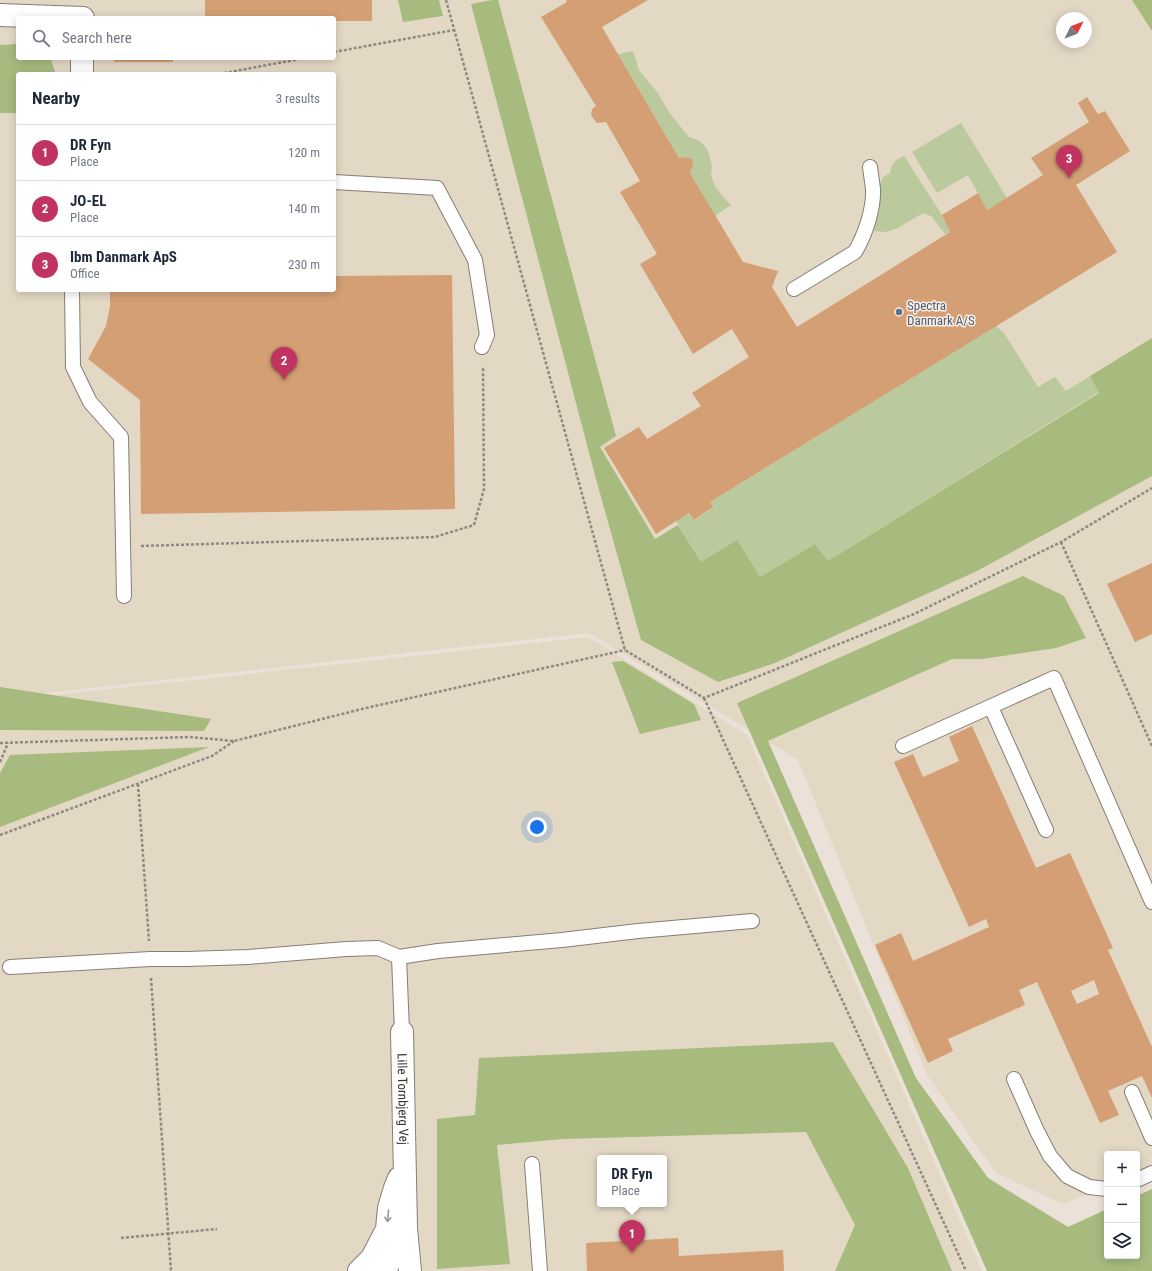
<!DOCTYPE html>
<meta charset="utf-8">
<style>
:root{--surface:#fff;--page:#f6f6f7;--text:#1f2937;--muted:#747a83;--line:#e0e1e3;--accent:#c13360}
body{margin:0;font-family:"Roboto Condensed",sans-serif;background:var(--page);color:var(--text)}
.controls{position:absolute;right:12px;bottom:12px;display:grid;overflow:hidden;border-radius:4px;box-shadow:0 2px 10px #0003}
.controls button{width:36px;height:36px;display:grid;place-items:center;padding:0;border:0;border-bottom:1px solid var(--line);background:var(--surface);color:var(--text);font:20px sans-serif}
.compass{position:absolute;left:1056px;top:12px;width:36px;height:36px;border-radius:50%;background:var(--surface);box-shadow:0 2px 10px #0003;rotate:48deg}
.you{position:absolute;left:537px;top:827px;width:14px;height:14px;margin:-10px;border:3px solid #fff;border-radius:50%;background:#1a73e8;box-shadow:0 0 0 6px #1a73e833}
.badge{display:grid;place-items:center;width:26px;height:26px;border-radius:50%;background:var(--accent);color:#fff;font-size:13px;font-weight:700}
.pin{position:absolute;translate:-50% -33px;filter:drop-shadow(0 1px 2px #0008)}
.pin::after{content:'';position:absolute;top:21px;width:14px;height:12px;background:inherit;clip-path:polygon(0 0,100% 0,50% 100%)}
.popup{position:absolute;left:597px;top:1155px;width:70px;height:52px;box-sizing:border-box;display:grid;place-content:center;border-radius:4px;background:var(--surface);filter:drop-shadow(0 1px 3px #0005);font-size:13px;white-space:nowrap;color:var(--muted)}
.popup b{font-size:15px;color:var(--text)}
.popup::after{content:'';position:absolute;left:50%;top:100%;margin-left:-8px;border:8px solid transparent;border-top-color:var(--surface)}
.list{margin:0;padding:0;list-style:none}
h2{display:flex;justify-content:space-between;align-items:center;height:52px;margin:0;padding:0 16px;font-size:17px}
h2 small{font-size:13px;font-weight:400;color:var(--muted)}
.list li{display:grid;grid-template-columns:26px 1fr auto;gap:12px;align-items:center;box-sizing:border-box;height:56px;padding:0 16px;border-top:1px solid var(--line)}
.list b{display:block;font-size:15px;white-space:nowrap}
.list p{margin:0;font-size:13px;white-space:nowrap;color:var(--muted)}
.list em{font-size:13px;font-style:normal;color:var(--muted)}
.icon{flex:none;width:22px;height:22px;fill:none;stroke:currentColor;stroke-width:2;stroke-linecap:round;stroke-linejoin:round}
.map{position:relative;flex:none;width:1152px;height:1271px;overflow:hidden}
.search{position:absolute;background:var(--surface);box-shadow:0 2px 10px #0003;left:16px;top:16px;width:320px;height:44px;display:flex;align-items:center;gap:10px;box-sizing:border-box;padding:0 14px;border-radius:4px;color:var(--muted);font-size:15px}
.panel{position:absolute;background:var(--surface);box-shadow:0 2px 10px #0003;left:16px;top:72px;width:320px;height:220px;border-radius:4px}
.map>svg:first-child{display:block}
</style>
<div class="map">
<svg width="1152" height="1271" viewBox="0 0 1152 1271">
<rect width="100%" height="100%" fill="#ece1d8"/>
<g fill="#e3d8c4" fill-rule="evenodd">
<path d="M 0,0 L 1152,0 L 1152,1167 L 1137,1173 L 1137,1154 L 1107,1154 L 1107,1186 L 1063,1204 L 996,1173 L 927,1075 L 798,760 L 589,633 L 0,698 ZM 18,18 L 334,18 L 334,58 L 18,58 ZM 1062,18 L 1086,18 L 1086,42 L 1062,42 ZM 18,74 L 334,74 L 334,290 L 18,290 Z"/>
<path d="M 588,637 L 747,735 L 982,1271 L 0,1271 L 0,701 ZM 600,1158 L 664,1158 L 664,1204 L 600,1204 Z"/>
</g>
<g fill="#bbca9c">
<polygon points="633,51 639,70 657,92 671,115 689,137 698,140 705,146 709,154 712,166 711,176 715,186 724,198 731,205 715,216 690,173 692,168 692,160 688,157 679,158 618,54"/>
<polygon points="961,123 1007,198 987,210 968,175 937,193 912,152"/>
<path d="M 904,156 L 942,215 L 950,232 L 946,235 L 931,216 L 923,213 L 898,228 L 887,232 L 874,231 L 879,205 L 880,184 L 883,177 L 890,173 C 892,162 894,161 904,156 Z"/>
<polygon points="996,326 1004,333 1038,387 1055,377 1066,391 1090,376 1099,392 828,561 815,544 760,577 701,562 676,521 689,513 695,520 713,507 710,502"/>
</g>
<g fill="#a8bb7e">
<polygon points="398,0 439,0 443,16 403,22"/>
<polygon points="492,0 498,0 616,436 600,447 655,539 678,525 701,562 737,540 760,577 815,544 828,561 1099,393 1090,376 1152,338 1152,476 977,571 775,663 718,682 641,640 596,479 471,4"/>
<polygon points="1132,0 1152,0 1152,31"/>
<polygon points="18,44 18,58 50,58 56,74 18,74 18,113 0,113 0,45"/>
<polygon points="1023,576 1064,596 1086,638 1056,648 982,659 952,659 768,741 916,1078 988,1178 1068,1227 1107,1209 1107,1256 1137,1256 1137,1196 1152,1189 1152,1271 987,1271 737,703"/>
<polygon points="623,661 694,704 701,720 640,734 612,662"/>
<polygon points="0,687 211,719 204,731 0,730"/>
<polygon points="209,747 0,827 0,773 10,755"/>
<polygon points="833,1042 908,1168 952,1271 835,1271 855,1225 806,1132 563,1139 497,1145 510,1264 437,1269 437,1119 475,1115 479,1058"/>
</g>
<g fill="#d49f74" fill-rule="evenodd">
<polygon points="205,0 372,0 372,21 334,21 334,18 205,18"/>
<polygon points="566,0 648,0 602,27 679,158 688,157 693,160 692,168 690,173 743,262 778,271 772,287 797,327 950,232 942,215 978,193 987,210 1043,175 1031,158 1089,122 1078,103 1087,97 1098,114 1105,111 1130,151 1076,185 1117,252 710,502 713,507 694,520 689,513 656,534 604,448 639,427 647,439 701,406 692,393 749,357 732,329 693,354 640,264 657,254 620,192 640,181 606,122 597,123 593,118 591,115 592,109 596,106 541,17 567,2"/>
<rect x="114" y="58" width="59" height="4"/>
<polygon points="452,275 455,509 141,514 140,400 88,359 106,326 110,306 110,290 334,290 334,276"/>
<polygon points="1152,563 1152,634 1135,642 1107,584"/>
<path d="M 972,726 L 1036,868 L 1070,853 L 1113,948 L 1108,950 L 1152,1047 L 1152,1098 L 1142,1076 L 1108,1091 L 1119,1115 L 1100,1123 L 1037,982 L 1019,990 L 1025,1005 L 948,1039 L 953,1051 L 928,1063 L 875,945 L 901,933 L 913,961 L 989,927 L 986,919 L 969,927 L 894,762 L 913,754 L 923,777 L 959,761 L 949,737 ZM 1094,980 L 1099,994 L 1077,1004 L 1071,991 Z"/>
<polygon points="678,1238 679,1256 783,1250 784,1271 587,1271 586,1243"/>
</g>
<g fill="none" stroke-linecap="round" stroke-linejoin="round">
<g stroke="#887d75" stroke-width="16">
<g id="lane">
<polyline points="334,182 437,188 475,260 487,335 482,347"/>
<path d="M 794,289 L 855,252 C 865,235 874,209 873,189 C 872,181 871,174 870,167"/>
<polyline points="72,290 73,367 90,402 121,437 124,596"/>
<polyline points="991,707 1046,830"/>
<polyline points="903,746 1054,678 1152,902"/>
<polyline points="399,957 402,1032"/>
<polyline points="10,967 150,959 187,959 248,957 346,949 378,948 399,957 438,951 562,940 638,931 752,921"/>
<polyline points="1014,1079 1037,1131 1050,1156 1067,1176 1089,1187 1107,1189"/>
<polyline points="1132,1092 1152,1138"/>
<polyline points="532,1164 540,1271"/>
<polyline points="1137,1180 1152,1173"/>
</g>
</g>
<g stroke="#887d75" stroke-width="24">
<g id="street">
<polyline points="0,15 83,18"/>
<polyline points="82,74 82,58"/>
<path id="s1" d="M 402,1032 L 406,1228 L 410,1271"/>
<polyline points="359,1271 372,1258 387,1229 389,1208 395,1188 399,1178"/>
<polyline points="385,1271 405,1229"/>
</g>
</g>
<g stroke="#908982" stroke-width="2.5" stroke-dasharray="3 2" stroke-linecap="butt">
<polyline points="446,0 625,650 704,698 914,614 1061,542 1152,488"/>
<polyline points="334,52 454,30"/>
<polyline points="219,74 305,58"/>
<polyline points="1061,542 1152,746"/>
<polyline points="141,546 435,537 474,525 484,489 483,366"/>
<polyline points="704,698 966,1271"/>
<polyline points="0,743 189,737 234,741 366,708 625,650"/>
<polyline points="0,762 8,743"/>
<polyline points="138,784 149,941"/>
<polyline points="0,835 212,756 234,741"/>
<polyline points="151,978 171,1271"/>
<polyline points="121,1238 217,1229"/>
</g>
<use href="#lane" stroke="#fff" stroke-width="14"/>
<use href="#street" stroke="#fff" stroke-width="22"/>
</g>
<defs><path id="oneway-shaft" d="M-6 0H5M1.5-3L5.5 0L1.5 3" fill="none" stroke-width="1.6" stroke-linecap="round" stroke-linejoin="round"/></defs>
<use stroke="#9b9997" href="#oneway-shaft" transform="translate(388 1216) rotate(95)"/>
<circle fill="#5c6f8a" stroke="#faeee5" stroke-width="1.5" cx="899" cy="312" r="4"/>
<g text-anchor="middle" stroke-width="3" stroke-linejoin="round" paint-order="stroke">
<g font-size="13" fill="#4e5e75" stroke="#faeee5" text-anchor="start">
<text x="907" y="310">Spectra<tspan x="907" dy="15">Danmark A/S</tspan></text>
</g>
<g font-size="13" fill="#37332f" stroke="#faeee5">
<text dy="5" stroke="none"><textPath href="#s1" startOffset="67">Lille Tornbjerg Vej</textPath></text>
</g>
</g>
</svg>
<div class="controls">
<button>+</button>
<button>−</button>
<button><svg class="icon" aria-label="layers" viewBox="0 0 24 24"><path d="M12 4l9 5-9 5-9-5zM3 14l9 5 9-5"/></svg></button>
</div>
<svg class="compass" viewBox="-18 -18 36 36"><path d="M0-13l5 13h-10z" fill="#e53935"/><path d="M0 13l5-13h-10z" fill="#747a83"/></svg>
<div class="you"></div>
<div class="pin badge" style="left:632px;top:1253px">1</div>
<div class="popup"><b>DR Fyn</b>Place</div>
<div class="pin badge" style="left:284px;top:380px">2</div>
<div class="pin badge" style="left:1069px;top:178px">3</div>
<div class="search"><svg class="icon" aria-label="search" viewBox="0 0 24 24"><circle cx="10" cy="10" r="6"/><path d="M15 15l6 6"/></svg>Search here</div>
<section class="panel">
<h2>Nearby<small>3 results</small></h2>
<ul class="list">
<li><span class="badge">1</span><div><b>DR Fyn</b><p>Place</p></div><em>120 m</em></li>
<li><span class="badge">2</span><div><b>JO-EL</b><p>Place</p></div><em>140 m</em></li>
<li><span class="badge">3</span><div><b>Ibm Danmark ApS</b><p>Office</p></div><em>230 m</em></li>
</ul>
</section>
</div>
